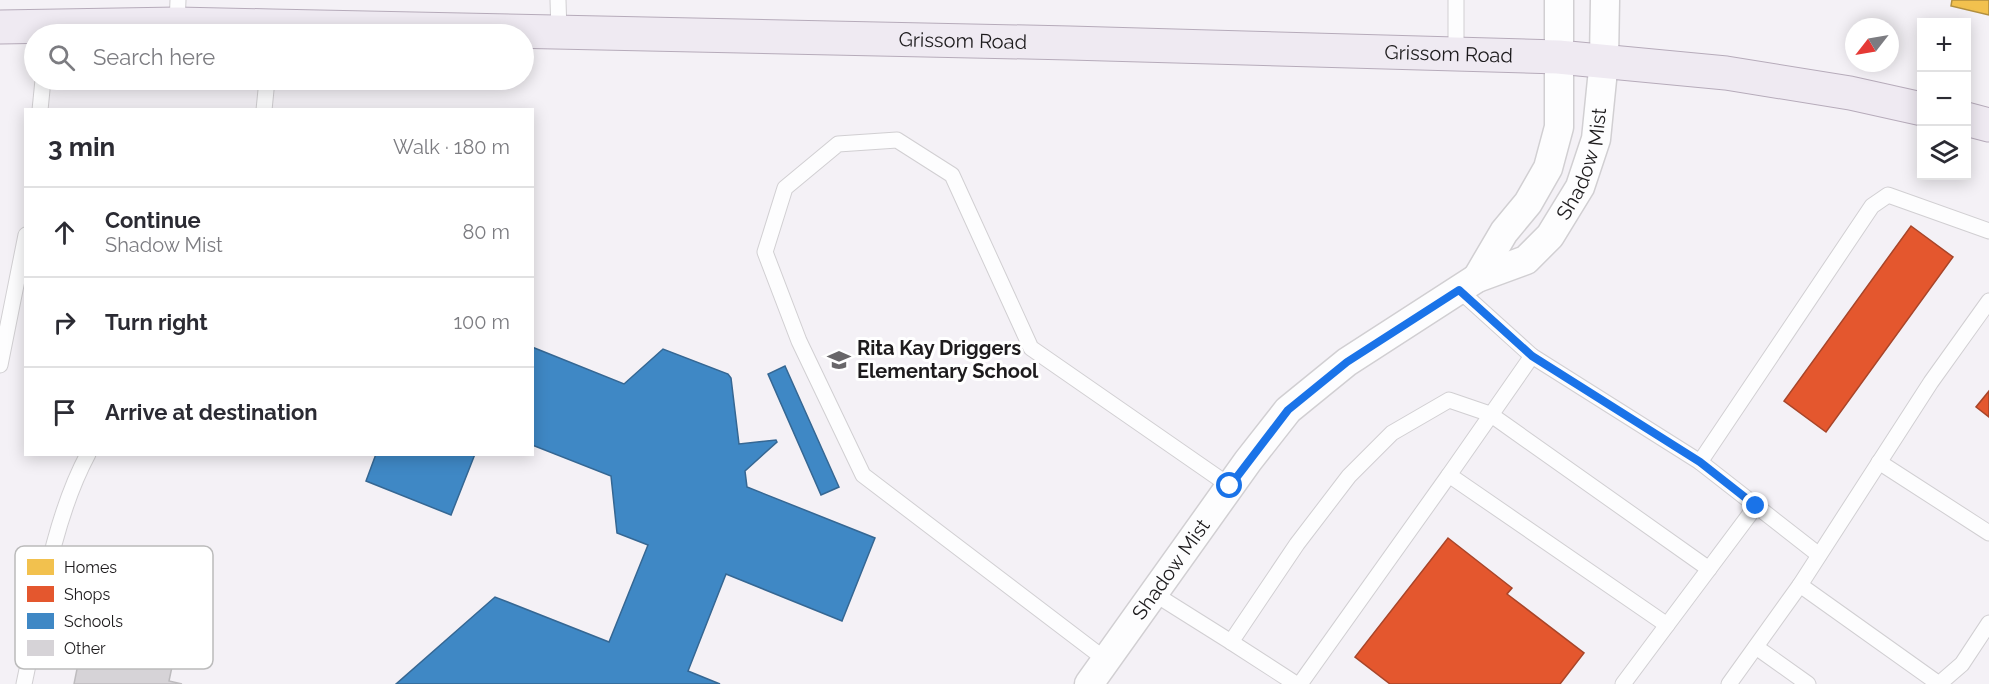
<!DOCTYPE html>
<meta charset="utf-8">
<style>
:root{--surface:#fff;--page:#f2f2f3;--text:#2b2b33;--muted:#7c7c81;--line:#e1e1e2}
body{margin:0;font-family:Raleway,sans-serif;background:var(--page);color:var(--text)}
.controls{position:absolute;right:18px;top:18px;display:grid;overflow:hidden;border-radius:0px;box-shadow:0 3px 15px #0003}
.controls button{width:54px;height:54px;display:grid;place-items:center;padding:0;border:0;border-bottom:2px solid var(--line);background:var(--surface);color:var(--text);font:30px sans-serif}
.compass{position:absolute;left:1845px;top:18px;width:54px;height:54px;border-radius:50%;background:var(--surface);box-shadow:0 3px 15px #0003;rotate:239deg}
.stop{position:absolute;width:18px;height:18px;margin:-14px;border:4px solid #1a73e8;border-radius:50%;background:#fff}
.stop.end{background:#1a73e8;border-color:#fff;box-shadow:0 2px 6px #0008}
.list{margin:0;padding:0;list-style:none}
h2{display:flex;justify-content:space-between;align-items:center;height:78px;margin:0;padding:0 24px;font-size:26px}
h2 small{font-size:20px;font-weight:400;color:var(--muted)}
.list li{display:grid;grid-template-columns:39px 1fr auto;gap:18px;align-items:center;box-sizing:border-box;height:90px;padding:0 24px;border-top:2px solid var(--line)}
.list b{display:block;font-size:22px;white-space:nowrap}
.list p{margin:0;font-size:20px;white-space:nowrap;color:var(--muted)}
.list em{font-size:20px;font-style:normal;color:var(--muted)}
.icon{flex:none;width:33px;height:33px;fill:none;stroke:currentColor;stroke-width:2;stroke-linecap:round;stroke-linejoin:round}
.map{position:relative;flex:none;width:1989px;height:684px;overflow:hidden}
.search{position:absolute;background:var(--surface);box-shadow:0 3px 15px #0003;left:24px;top:24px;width:510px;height:66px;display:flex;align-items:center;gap:15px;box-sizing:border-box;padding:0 21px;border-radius:33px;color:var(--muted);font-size:22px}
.panel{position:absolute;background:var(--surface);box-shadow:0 3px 15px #0003;left:24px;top:108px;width:510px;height:348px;border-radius:0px}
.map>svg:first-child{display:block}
</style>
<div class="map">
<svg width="1989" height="684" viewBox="0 0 1989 684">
<rect width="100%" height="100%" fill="#f4f1f6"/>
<polygon fill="#f2c14e" stroke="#b28f3f" stroke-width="1.5" points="1952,0 1989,0 1989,15 1951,6"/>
<g fill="#e4572e" stroke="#a84529" stroke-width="1.5">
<polygon points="1911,226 1953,257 1826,432 1784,401"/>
<polygon points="1989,391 1989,417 1976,407"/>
<polygon points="1448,538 1512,588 1507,594 1584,653 1560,684 1390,684 1355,657"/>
</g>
<g fill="#3f88c5" stroke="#356793" stroke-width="1.5">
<polygon points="532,347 624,384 663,349 728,374 731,378 739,444 776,440 777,442 745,471 747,487 875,538 842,621 726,574 688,671 720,684 396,684 495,597 609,642 648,545 617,533 611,476 532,445"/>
<polygon points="785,366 839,487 821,495 768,374"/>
<polygon points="376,454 475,454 451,515 366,481"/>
</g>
<polygon fill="#d6d3d7" stroke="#bdbbbe" stroke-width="1.5" points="100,620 151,631 167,629 175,631 172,649 173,662 169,681 182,684 74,684 83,639 97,637"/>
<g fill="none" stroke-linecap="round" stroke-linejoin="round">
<g stroke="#d1cfd2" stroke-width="17">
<g id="service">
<polyline points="558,0 559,33"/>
<polyline points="177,24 178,0"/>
<polyline points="1456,53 1456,0"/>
<polyline points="40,110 43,80"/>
<polyline points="264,110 267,80"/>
<polyline points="1459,290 1532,356"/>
<polyline points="0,365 26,235"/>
<polyline points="1700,462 1532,356 1449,475 1667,625 1756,506"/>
<polyline points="1879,462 1989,533"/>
<polyline points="1819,555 1700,462 1872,206 1888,195 1989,231"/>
<polyline points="1800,585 1931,382 1989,301"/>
<polyline points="1153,593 1231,642"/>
<polyline points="1756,647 1808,684"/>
<polyline points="1106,660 863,475 799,341 765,252 785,188 838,144 897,140 952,175 1031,348 1230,486"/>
<path d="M 24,684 C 40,610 52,521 88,454"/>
<polyline points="1296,684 1231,642 1297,544 1349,476 1392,433 1449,400 1490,414 1709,569"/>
<polyline points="1300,684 1449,475"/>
<polyline points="1623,684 1667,625"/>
<polyline points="1729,684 1800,585 1939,684 1962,664 1989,623"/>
</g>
</g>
<g stroke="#d1cfd2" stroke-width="31">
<g id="minor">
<polyline points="1477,278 1504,232 1528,203 1548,168 1559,127 1559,0"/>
<path id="s1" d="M 1089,684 L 1248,461 L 1288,410 L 1347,362 L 1477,278 L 1526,260 L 1550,236 L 1580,187 L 1596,139 L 1604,60 L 1605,0"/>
</g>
</g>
<g stroke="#b6abba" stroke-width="35">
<g id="primary">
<path id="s2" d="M 0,27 L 177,24 L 272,26 L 1070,43 L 1558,57 L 1726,73 L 1850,93 L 1922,109"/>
<polyline points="1966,119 1989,125"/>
</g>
</g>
<use href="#service" stroke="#fdfdfe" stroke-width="15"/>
<use href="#minor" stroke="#fdfdfe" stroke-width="28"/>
<use href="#primary" stroke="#efeaf2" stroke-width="33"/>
</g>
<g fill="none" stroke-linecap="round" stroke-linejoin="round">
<polyline stroke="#1a73e8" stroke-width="8" points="1230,486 1288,410 1347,362 1459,290 1532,356 1700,462 1756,506"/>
</g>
<defs>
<g id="school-bare" transform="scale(1.8)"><path d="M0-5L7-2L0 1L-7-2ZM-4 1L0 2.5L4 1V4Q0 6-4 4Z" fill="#686669" stroke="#fff" stroke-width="2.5" paint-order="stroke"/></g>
</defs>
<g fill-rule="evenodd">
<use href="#school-bare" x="839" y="360"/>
</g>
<g text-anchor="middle" stroke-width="6" stroke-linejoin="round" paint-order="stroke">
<g font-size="20" fill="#1d1b1d" stroke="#fff">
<text dy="7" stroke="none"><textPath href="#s2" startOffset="963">Grissom Road</textPath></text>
<text dy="7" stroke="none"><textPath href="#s2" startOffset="1449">Grissom Road</textPath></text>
<text dy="7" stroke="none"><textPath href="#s1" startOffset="736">Shadow Mist</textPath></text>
<text dy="7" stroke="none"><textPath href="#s1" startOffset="141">Shadow Mist</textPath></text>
</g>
<g font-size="20" font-weight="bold" fill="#1d1b1d" stroke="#fff" text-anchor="start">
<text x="857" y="355">Rita Kay Driggers<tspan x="857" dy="23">Elementary School</tspan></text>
</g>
</g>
<rect x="15" y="546" width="198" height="123" rx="9" fill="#fff" stroke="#bbb" stroke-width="1.5"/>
<rect x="27" y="559" width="27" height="16" fill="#f2c14e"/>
<rect x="27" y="586" width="27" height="16" fill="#e4572e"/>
<rect x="27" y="613" width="27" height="16" fill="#3f88c5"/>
<rect x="27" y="640" width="27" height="16" fill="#d6d3d7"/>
<g font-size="16" fill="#1d1b1d">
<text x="64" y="573">Homes</text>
<text x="64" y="600">Shops</text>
<text x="64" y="627">Schools</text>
<text x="64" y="654">Other</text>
</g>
</svg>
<div class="controls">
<button>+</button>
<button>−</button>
<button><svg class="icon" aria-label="layers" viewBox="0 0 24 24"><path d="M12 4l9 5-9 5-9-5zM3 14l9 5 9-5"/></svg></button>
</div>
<svg class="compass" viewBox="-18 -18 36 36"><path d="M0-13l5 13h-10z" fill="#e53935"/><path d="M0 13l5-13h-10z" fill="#7c7c81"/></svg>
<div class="stop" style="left:1230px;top:486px"></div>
<div class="stop end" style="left:1756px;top:506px"></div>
<div class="search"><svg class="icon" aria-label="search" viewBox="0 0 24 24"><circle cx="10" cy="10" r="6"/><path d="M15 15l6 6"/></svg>Search here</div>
<section class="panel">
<h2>3 min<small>Walk · 180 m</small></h2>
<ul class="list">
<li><svg class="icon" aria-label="ahead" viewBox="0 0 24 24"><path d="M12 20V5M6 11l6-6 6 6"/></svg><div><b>Continue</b><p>Shadow Mist</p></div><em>80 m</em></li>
<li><svg class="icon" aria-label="right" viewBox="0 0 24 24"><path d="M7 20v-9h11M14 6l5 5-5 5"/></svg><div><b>Turn right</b></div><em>100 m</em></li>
<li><svg class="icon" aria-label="arrive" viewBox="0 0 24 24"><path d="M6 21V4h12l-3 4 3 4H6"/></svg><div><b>Arrive at destination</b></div></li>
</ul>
</section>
</div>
